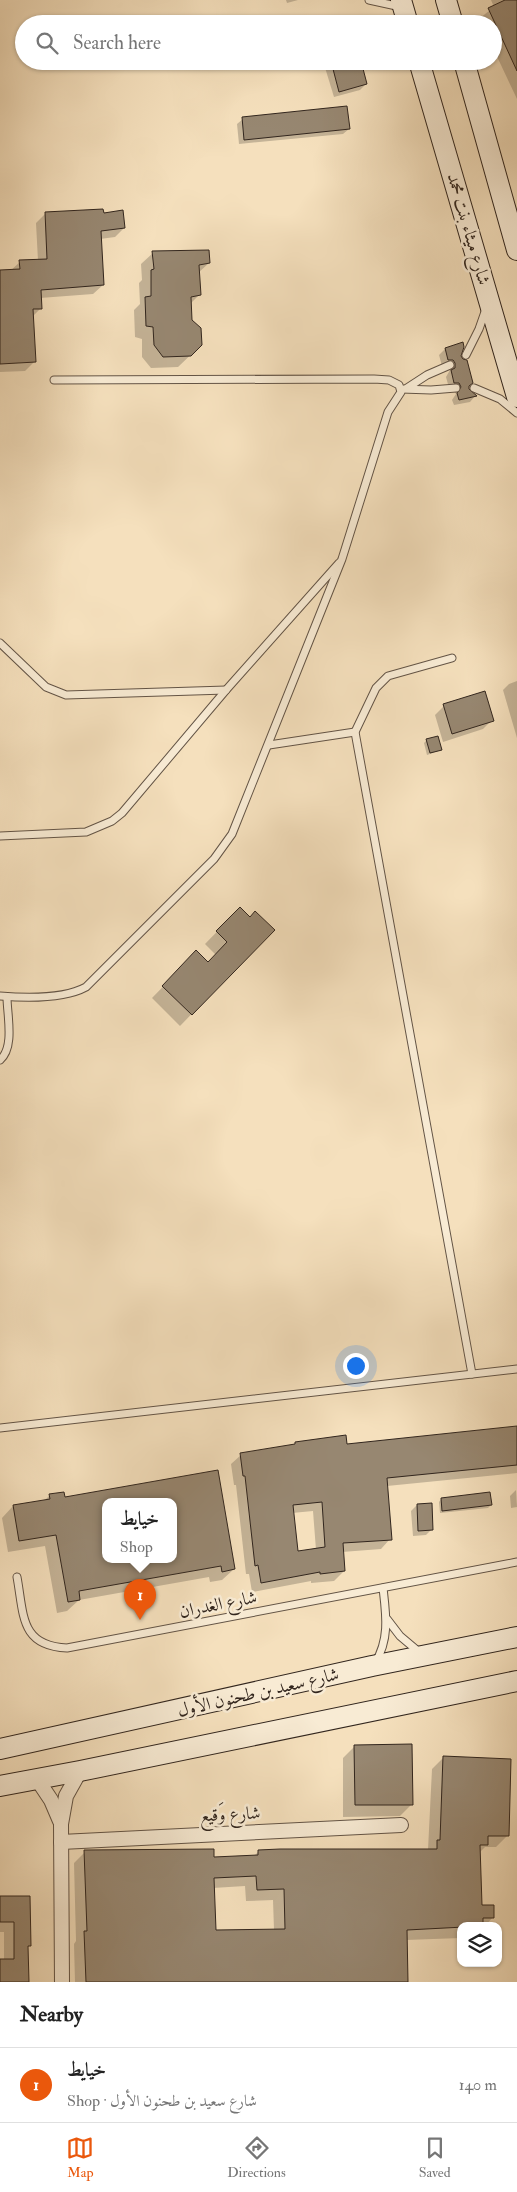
<!DOCTYPE html>
<meta charset="utf-8">
<style>
:root{--surface:#fff;--page:#f6f6f6;--text:#222;--muted:#767676;--line:#e0e0e0;--accent:#ea580c}
body{margin:0;font-family:"IM FELL Double Pica",Amiri,serif;background:var(--page);color:var(--text)}
.controls{position:absolute;right:15px;bottom:15px;display:grid;overflow:hidden;border-radius:10px;box-shadow:0 1px 4px #0004}
.controls button{width:45px;height:45px;display:grid;place-items:center;padding:0;border:0;border-bottom:1px solid var(--line);background:var(--surface);color:var(--text);font:25px sans-serif}
.you{position:absolute;left:355px;top:1365px;width:18px;height:18px;margin:-12px;border:4px solid #fff;border-radius:50%;background:#1a73e8;box-shadow:0 0 0 8px #1a73e833}
.badge{display:grid;place-items:center;width:32px;height:32px;border-radius:50%;background:var(--accent);color:#fff;font-size:16px;font-weight:700}
.pin{position:absolute;translate:-50% -41px;filter:drop-shadow(0 1px 2px #0008)}
.pin::after{content:'';position:absolute;top:26px;width:18px;height:15px;background:inherit;clip-path:polygon(0 0,100% 0,50% 100%)}
.popup{position:absolute;left:102px;top:1498px;width:75px;height:65px;box-sizing:border-box;display:grid;place-content:center;border-radius:10px;background:var(--surface);filter:drop-shadow(0 1px 4px #0005);font-size:16px;white-space:nowrap;color:var(--muted)}
.popup b{font-size:19px;color:var(--text)}
.popup::after{content:'';position:absolute;left:50%;top:100%;margin-left:-10px;border:10px solid transparent;border-top-color:var(--surface)}
.list{margin:0;padding:0;list-style:none}
h2{display:flex;justify-content:space-between;align-items:center;height:65px;margin:0;padding:0 20px;font-size:21px}
h2 small{font-size:16px;font-weight:400;color:var(--muted)}
.list li{display:grid;grid-template-columns:32px 1fr auto;gap:15px;align-items:center;box-sizing:border-box;height:75px;padding:0 20px;border-top:1px solid var(--line)}
.list b{display:block;font-size:19px;white-space:nowrap}
.list p{margin:0;font-size:16px;white-space:nowrap;color:var(--muted)}
.list em{font-size:16px;font-style:normal;color:var(--muted)}
.icon{flex:none;width:28px;height:28px;fill:none;stroke:currentColor;stroke-width:2;stroke-linecap:round;stroke-linejoin:round}
.map{position:relative;flex:none;width:517px;height:1982px;overflow:hidden}
.search{position:absolute;background:var(--surface);box-shadow:0 1px 4px #0004;left:15px;right:15px;top:15px;height:55px;display:flex;align-items:center;gap:12px;box-sizing:border-box;padding:0 18px;border-radius:28px;color:var(--muted);font-size:19px}
.sheet{height:140px;background:var(--surface)}
nav{display:flex;justify-content:space-around;align-items:center;box-sizing:border-box;height:70px;border-top:1px solid var(--line);background:var(--surface);font-size:14px;color:var(--muted)}
nav a{display:grid;justify-items:center;gap:2px}
nav .on{color:var(--accent)}
.map>svg:first-child{display:block}
</style>
<div class="map">
<svg width="517" height="1982" viewBox="0 0 517 1982">
<rect width="100%" height="100%" fill="#f5e0bd"/>
<filter id="stains"><feTurbulence type="fractalNoise" baseFrequency=".004" numOctaves="4"/><feColorMatrix values="0 0 0 0 .2 0 0 0 0 .09 0 0 0 0 .02 0 0 0 .5 -.17"/></filter>
<radialGradient id="worn" r=".72"><stop offset=".6" stop-color="#630" stop-opacity="0"/><stop offset="1" stop-color="#630" stop-opacity=".3"/></radialGradient>
<g fill="#0003" fill-rule="evenodd">
<polygon points="286,0 298,0 287,3"/>
<polygon points="517,0 517,99 493,48 493,24 482,24 480,18 494,7 491,0"/>
<polygon points="323,61 359,61 366,84 360,90 334,97"/>
<polygon points="243,119 349,129 343,134 239,144 237,124"/>
<polygon points="45,214 103,214 124,228 115,237 100,239 103,285 93,294 40,298 41,308 32,317 34,362 25,371 0,372 0,271 10,271 20,262 38,261 36,223"/>
<polygon points="153,253 209,263 198,273 199,295 190,304 191,321 201,345 178,367 151,368 142,357 142,339 135,337 134,310 140,304 139,283 142,280 141,264"/>
<polygon points="445,349 459,356 468,390 475,396 470,402 454,405 452,400 456,394 453,389 449,388 446,377 450,370 447,366 442,366 439,355"/>
<polygon points="517,681 517,738 503,690 509,684"/>
<polygon points="444,706 492,720 483,729 443,742 435,715"/>
<polygon points="427,740 441,750 427,755 424,743"/>
<polygon points="240,908 250,918 273,930 180,1026 152,998 185,964 208,963 216,955 205,944"/>
<path d="M 517,1427 L 517,1473 L 387,1486 L 390,1539 L 381,1549 L 342,1552 L 344,1571 L 334,1581 L 311,1583 L 311,1581 L 252,1592 L 249,1574 L 246,1574 L 236,1485 L 234,1485 L 231,1464 L 241,1455 L 293,1446 L 296,1443 L 346,1445 ZM 313,1511 L 316,1550 L 297,1552 L 292,1513 Z"/>
<path d="M 217,1471 L 234,1569 L 222,1580 L 210,1582 L 209,1577 L 79,1600 L 67,1611 L 57,1613 L 45,1546 L 8,1552 L 2,1518 L 13,1506 L 44,1501 L 49,1496 L 64,1498 ZM 106,1501 L 174,1501 L 174,1559 L 106,1559 Z"/>
<polygon points="516,1490 517,1507 511,1508 510,1496"/>
<polygon points="441,1499 491,1505 488,1508 440,1513 439,1502"/>
<polygon points="417,1505 432,1529 426,1535 413,1536 411,1511"/>
<polygon points="355,1746 412,1804 400,1816 343,1817 343,1758"/>
<path d="M 443,1758 L 507,1836 L 496,1847 L 485,1847 L 479,1853 L 481,1906 L 493,1917 L 485,1926 L 461,1926 L 461,1938 L 406,1940 L 407,1982 L 75,1982 L 74,1944 L 76,1941 L 74,1863 L 85,1852 L 213,1858 L 254,1856 L 258,1852 L 428,1850 L 432,1769 ZM 245,1886 L 246,1901 L 273,1900 L 274,1930 L 214,1931 L 213,1888 Z"/>
<polygon points="0,1898 30,1945 27,1948 28,1982 0,1982 0,1960 4,1960 4,1932 0,1932"/>
</g>
<g fill="#978771" stroke="#32261e" fill-rule="evenodd">
<polygon points="505,0 517,0 517,71 488,8"/>
<polygon points="361,61 367,84 339,92 333,69"/>
<polygon points="347,106 350,129 244,140 242,117"/>
<polygon points="103,209 104,213 123,210 125,228 101,231 104,285 41,290 42,309 33,309 36,362 0,364 0,270 20,269 19,260 47,259 45,212"/>
<polygon points="209,250 210,263 199,265 201,295 191,297 192,320 201,328 202,345 191,356 163,357 154,345 153,327 146,326 145,297 151,296 151,270 154,269 152,251"/>
<polygon points="463,342 464,347 461,356 463,359 467,360 473,383 469,386 469,389 477,396 459,400 457,393 461,387 459,383 454,383 451,370 455,368 455,363 453,360 448,360 445,348"/>
<polygon points="485,691 494,721 452,734 443,704"/>
<polygon points="438,736 442,750 430,753 426,739"/>
<polygon points="240,907 250,917 255,911 275,930 192,1015 162,986 196,950 208,962 227,942 216,931"/>
<path d="M 517,1426 L 517,1465 L 387,1478 L 392,1540 L 343,1543 L 345,1571 L 320,1574 L 320,1572 L 261,1583 L 258,1565 L 255,1566 L 245,1476 L 243,1476 L 240,1453 L 295,1444 L 295,1442 L 346,1435 L 347,1444 ZM 322,1502 L 325,1547 L 298,1551 L 293,1505 Z"/>
<path d="M 218,1470 L 235,1569 L 222,1572 L 221,1566 L 79,1591 L 80,1600 L 68,1602 L 56,1535 L 19,1541 L 13,1505 L 50,1499 L 49,1494 L 64,1492 L 65,1497 ZM 106,1501 L 174,1501 L 174,1559 L 106,1559 Z"/>
<polygon points="490,1492 492,1505 442,1511 441,1498"/>
<polygon points="432,1503 433,1530 418,1531 417,1504"/>
<polygon points="412,1744 413,1805 355,1805 354,1745"/>
<path d="M 443,1756 L 511,1759 L 509,1836 L 488,1836 L 488,1845 L 480,1845 L 482,1905 L 494,1905 L 494,1918 L 483,1918 L 483,1926 L 407,1930 L 408,1982 L 86,1982 L 84,1931 L 87,1931 L 84,1850 L 214,1849 L 214,1857 L 258,1855 L 258,1850 L 280,1849 L 437,1849 L 437,1840 L 440,1840 ZM 256,1876 L 257,1890 L 284,1889 L 285,1929 L 216,1930 L 214,1878 Z"/>
<polygon points="0,1896 30,1896 31,1946 28,1946 29,1982 0,1982 0,1959 14,1959 14,1922 0,1922"/>
</g>
<g fill="none" stroke-linecap="round" stroke-linejoin="round">
<g stroke="#635446" stroke-width="9">
<g id="lane">
<polyline points="369,0 401,7"/>
<polyline points="466,355 479,329 486,309"/>
<polyline points="407,388 427,375 450,365"/>
<polyline points="474,388 500,399 517,413"/>
<polyline points="401,389 431,390 456,388"/>
<polyline points="0,643 46,687 66,695 226,690"/>
<polyline points="452,658 388,676 376,688 355,732 472,1374"/>
<polyline points="269,745 355,732"/>
<polyline points="0,836 86,832 112,821 122,813 226,690 339,563"/>
<path d="M 0,996 C 25,998 64,999 86,987 L 214,859 L 232,834 L 342,559 L 388,412 L 401,392 L 399,385 L 389,380 L 374,379 L 54,380"/>
<path d="M 0,1060 C 15,1047 7,1015 7,997"/>
<polyline points="0,1428 517,1369"/>
<path d="M 17,1577 C 24,1615 20,1646 67,1648 L 517,1562"/>
<polyline points="387,1619 400,1636 419,1652"/>
<path d="M 375,1663 C 390,1639 386,1614 383,1588"/>
</g>
</g>
<g stroke="#635446" stroke-width="16">
<g id="street">
<polyline points="37,1779 51,1800 60,1821"/>
<polyline points="61,1842 401,1825"/>
<polyline points="62,1982 61,1824 66,1796 80,1771"/>
</g>
</g>
<g stroke="#32261e" stroke-width="22">
<g id="secondary">
<polyline points="401,0 408,24"/>
<polyline points="446,0 453,24"/>
<polyline points="419,61 517,397"/>
<polyline points="464,61 517,250"/>
<polyline points="0,1749 372,1666 517,1637"/>
<polyline points="0,1786 80,1771 517,1681"/>
</g>
</g>
<use href="#lane" stroke="#f8ebd4" stroke-width="7"/>
<use href="#street" stroke="#f8ebd4" stroke-width="14"/>
<use href="#secondary" stroke="#f8ebd4" stroke-width="20"/>
</g>
<g text-anchor="middle" stroke-width="5" stroke-linejoin="round" paint-order="stroke">
<g font-size="18" fill="#32261e" stroke="#f8ebd4">
<text transform="translate(469 229) rotate(74)" y="6">شارع ميثاء بنت محمد</text>
<text transform="translate(218 1604) rotate(-11)" y="6">شارع الغدران</text>
<text transform="translate(258 1692) rotate(-13)" y="6">شارع سعيد بن طحنون الأول</text>
<text transform="translate(230 1814) rotate(-3)" y="6">شارع وَقيع</text>
</g>
</g>
<rect width="100%" height="100%" filter="url(#stains)"/>
<rect width="100%" height="100%" fill="url(#worn)"/>
</svg>
<div class="controls">
<button><svg class="icon" aria-label="layers" viewBox="0 0 24 24"><path d="M12 4l9 5-9 5-9-5zM3 14l9 5 9-5"/></svg></button>
</div>
<div class="you"></div>
<div class="pin badge" style="left:140px;top:1620px">1</div>
<div class="popup"><b>خيايط</b>Shop</div>
<div class="search"><svg class="icon" aria-label="search" viewBox="0 0 24 24"><circle cx="10" cy="10" r="6"/><path d="M15 15l6 6"/></svg>Search here</div>
</div>
<section class="sheet">
<h2>Nearby<small></small></h2>
<ul class="list">
<li><span class="badge">1</span><div><b>خيايط</b><p>Shop · شارع سعيد بن طحنون الأول</p></div><em>140 m</em></li>
</ul>
</section>
<nav>
<a class="on"><svg class="icon" aria-label="map" viewBox="0 0 24 24"><path d="M3 6l6-2 6 2 6-2v14l-6 2-6-2-6 2zM9 4v14M15 6v14"/></svg>Map</a>
<a><svg class="icon" aria-label="directions" viewBox="0 0 24 24"><path d="M12 3l9 9-9 9-9-9zM9 14v-3h6M13 9l2 2-2 2"/></svg>Directions</a>
<a><svg class="icon" aria-label="saved" viewBox="0 0 24 24"><path d="M7 4h10v16l-5-4-5 4z"/></svg>Saved</a>
</nav>
